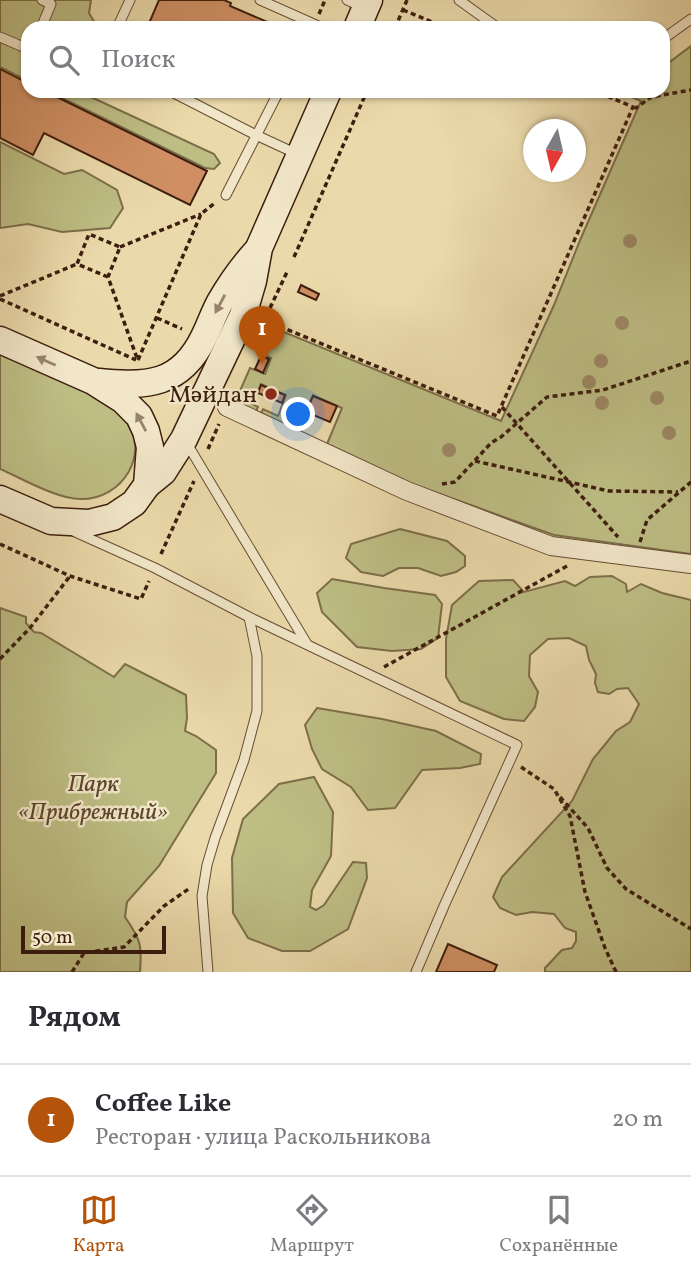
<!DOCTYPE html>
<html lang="ru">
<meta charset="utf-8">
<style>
:root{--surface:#fff;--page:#f7f7f7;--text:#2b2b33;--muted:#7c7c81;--line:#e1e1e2;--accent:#b45309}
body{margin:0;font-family:Vollkorn,serif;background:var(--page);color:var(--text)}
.compass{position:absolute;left:523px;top:119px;width:63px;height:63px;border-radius:50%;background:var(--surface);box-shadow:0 2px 5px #0004;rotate:188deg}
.scale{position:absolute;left:21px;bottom:18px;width:145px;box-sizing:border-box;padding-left:7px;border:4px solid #3d1e0e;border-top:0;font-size:19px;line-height:24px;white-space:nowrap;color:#3d1e0e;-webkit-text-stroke:5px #f1e6c8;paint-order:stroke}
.you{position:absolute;left:299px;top:415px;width:24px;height:24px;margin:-18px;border:5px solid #fff;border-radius:50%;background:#1a73e8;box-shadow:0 0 0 10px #1a73e833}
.badge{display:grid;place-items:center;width:46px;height:46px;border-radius:50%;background:var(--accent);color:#fff;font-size:23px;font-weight:700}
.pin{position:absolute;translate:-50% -58px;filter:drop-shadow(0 2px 4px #0008)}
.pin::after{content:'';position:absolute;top:37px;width:24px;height:21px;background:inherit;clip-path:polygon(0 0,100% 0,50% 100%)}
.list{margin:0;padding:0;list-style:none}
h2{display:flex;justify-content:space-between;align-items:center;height:91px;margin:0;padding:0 28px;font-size:30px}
h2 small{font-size:23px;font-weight:400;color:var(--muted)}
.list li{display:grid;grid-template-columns:46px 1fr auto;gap:21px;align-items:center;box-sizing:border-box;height:112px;padding:0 28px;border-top:2px solid var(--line)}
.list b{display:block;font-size:26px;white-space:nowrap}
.list p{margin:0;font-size:23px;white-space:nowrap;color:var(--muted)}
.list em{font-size:23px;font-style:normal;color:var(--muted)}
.icon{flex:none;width:38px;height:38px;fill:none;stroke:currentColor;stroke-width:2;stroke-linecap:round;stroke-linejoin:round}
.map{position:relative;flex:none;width:691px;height:972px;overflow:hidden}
.search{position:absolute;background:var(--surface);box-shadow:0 2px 5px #0004;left:21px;right:21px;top:21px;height:77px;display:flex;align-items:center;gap:18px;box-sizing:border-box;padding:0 24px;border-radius:21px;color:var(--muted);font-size:26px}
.sheet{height:203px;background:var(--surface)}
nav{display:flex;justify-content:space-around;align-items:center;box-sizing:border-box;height:98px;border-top:2px solid var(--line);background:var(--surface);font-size:19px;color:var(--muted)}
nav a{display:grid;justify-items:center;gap:4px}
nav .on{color:var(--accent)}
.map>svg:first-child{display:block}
</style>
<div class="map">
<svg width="691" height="972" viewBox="0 0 691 972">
<rect width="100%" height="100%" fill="#ead9aa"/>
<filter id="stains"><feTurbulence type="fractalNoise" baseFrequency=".00286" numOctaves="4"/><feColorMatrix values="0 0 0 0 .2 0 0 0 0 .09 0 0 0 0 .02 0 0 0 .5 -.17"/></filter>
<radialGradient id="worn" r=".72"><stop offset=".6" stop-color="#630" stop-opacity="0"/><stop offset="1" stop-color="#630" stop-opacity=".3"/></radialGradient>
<g fill="#bdbd84" stroke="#7d6e49" stroke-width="2">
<polygon points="0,0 91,0 89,13 98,28 28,28 28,81 0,67"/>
<polygon points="691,46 691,554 554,535 412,484 327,444 342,408 313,395 297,431 261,414 263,409 278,416 286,395 261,384 257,393 251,390 246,401 258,407 256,411 235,402 250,368 265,374 271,358 257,352 267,331 279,330 501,421 554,305 581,238 641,101 625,94 629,91 663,91 663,67"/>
<polygon points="48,91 91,91 91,97 214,154 220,163 214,169 205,168"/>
<polygon points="0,142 64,174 82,170 117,190 123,208 110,228 62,232 28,224 0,228"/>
<path d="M 0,353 C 23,363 45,374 68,384 C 88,393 109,400 123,417 C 153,452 123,500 80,499 C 57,499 21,478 0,469 Z"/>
<polygon points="400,529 447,541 465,556 465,566 456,572 441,576 418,568 399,568 383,576 361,572 346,558 351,544"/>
<polygon points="612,576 626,584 627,592 641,584 662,593 691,600 691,972 545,972 545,968 562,950 572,948 576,941 576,932 565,928 554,914 532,912 516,915 500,908 493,897 502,877 572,801 593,759 616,731 630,722 639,704 628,688 617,689 609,694 598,692 595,683 596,674 589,660 586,646 569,638 548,639 530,655 529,676 538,692 535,707 524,721 504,719 460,701 446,677 446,639 452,605 479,581 513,580 524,592 565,581 575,586 590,577"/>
<polygon points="332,579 384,588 435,595 442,604 438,638 421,649 392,651 357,647 322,612 317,593"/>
<path d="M 0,608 L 26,617 L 26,623 L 34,632 L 41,633 L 114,677 L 125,664 L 186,695 L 187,718 L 185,731 L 196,736 L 216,750 L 216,773 L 159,866 L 127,902 L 125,917 C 141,940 142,945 140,972 L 0,972 Z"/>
<polygon points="317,708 382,719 436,731 481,754 480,764 460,768 422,770 395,808 368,810 351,787 322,769 312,749 305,725"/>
<polygon points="314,777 333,812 331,856 312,890 310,907 316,910 324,905 353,862 366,863 367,878 348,929 310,951 282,951 248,938 233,913 232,858 243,819 279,784"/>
</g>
<g fill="#cf8f63" stroke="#3d1e0e" stroke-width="2">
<polygon points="159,0 224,0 231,3 230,6 277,26 276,28 147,28"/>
<polygon points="0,69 28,83 28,91 45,91 207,171 190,205 44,133 33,155 0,138"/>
<polygon points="301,285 319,294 316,300 298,292"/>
<polygon points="261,356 269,359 263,373 255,369"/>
<polygon points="261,385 285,395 282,403 258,393"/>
<polygon points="313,396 337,406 330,422 306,412"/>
<polygon points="448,944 497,965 494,972 436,972"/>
</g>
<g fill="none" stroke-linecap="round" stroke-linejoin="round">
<g stroke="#684d35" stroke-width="11">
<g id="lane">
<polyline points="260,0 323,28"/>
<polyline points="347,0 364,8"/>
<polyline points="459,0 498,28"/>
<polyline points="41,28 51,4 42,0"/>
<polyline points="117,28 130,0"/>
<polyline points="0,37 28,49"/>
<polyline points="663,39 691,19"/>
<polyline points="170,91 256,135 297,154"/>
<polyline points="226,195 279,91"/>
<polyline points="186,442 307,644"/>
<polyline points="75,532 155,568 249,617 517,745 444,906 416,972"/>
<polyline points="208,972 202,896 207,865 215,838 244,760 257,711 257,656 249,617"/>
</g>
</g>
<g stroke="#684d35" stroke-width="20">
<polyline id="street" points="227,407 407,491 551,546 691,564"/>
</g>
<g stroke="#3d1e0e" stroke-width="29">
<g id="secondary">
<polyline points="357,28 369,0"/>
<polyline points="0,340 93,381 123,400 139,416 146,431 150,447 147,485 134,503 113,517 89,523 51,521 0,499"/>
<path d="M 99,382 C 147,387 181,385 204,337 C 210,325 214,313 220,302 C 231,283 243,266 258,250"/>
<polyline points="147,485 163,472 184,439 243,315 253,281 259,248 328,91"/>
</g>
</g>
<g stroke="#3d1e0e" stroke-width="3.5" stroke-dasharray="5 3.5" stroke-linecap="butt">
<polyline points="403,10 447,28"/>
<polyline points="319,14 325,0"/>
<polyline points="395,28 407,0"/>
<polyline points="634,107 636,108 651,97 691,90"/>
<polyline points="120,247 201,214"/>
<polyline points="294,257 367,91"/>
<polyline points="108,277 77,264 89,234 120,247 108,277 138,361"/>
<polyline points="0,296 77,264"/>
<polyline points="0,299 136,360"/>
<polyline points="270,308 287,272"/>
<polyline points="157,318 182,329"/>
<polyline points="264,320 497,416 633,107 595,91"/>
<polyline points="138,360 201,214 216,202"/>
<polyline points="502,407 618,537"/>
<polyline points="208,449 219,424"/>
<polyline points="475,461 609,491 678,492"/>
<polyline points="442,484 455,482 491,443 501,437 547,397 603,390 691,361"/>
<polyline points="640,542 647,520 691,482"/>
<polyline points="0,544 70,576 141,599 149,581"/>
<polyline points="161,554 194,481"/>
<polyline points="0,659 30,628 70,576"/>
<polyline points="384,667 567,566"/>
<polyline points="521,767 554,789 570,816 585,892 605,948 616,972"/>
<polyline points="560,797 588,828 607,868 626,889 691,929"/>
<polyline points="72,972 84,953 124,947 164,906 190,888"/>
</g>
<use href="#lane" stroke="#f1e6c8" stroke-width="9"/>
<use href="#street" stroke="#f1e6c8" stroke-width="18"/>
<use href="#secondary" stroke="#f1e6c8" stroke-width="26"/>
</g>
<g fill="#9c8865">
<circle cx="630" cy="241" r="7"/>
<circle cx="622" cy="323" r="7"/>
<circle cx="601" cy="361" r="7"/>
<circle cx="589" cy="382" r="7"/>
<circle cx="657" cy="398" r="7"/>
<circle cx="602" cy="403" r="7"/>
<circle cx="669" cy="433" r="7"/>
<circle cx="449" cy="450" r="7"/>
</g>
<defs><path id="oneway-solid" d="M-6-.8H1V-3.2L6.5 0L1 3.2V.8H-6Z" transform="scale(1.75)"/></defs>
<g fill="#97826b">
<use href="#oneway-solid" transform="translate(220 304) rotate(118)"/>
<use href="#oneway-solid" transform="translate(46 361) rotate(-156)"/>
<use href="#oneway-solid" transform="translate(141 422) rotate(-118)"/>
</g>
<circle fill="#8f2418" stroke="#f1e6c8" stroke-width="2.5" cx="271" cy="394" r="7"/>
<g text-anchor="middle" stroke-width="5" stroke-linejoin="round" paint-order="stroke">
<g font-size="24" fill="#3d1e0e" stroke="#f1e6c8" text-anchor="end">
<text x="257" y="402">Мәйдан</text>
</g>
<g font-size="24" font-style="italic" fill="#5d462c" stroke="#f1e6c8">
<text x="93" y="791">Парк<tspan x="93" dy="28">«Прибрежный»</tspan></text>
</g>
</g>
<rect width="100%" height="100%" filter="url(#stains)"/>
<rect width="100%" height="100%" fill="url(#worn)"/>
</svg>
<svg class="compass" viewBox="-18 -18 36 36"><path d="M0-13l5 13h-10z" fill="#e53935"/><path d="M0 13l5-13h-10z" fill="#7c7c81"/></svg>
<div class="scale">50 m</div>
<div class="you"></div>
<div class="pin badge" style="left:262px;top:364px">1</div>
<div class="search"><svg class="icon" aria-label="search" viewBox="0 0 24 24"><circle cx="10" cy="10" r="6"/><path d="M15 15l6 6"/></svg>Поиск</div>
</div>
<section class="sheet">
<h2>Рядом<small></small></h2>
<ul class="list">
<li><span class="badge">1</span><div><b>Coffee Like</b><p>Ресторан · улица Раскольникова</p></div><em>20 m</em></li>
</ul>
</section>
<nav>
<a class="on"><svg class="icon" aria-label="map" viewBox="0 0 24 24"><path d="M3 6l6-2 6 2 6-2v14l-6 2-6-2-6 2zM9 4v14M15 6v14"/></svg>Карта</a>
<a><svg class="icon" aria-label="directions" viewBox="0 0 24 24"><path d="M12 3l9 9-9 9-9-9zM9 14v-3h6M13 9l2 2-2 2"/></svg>Маршрут</a>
<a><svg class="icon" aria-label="saved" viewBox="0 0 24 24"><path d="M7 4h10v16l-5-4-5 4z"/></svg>Сохранённые</a>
</nav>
